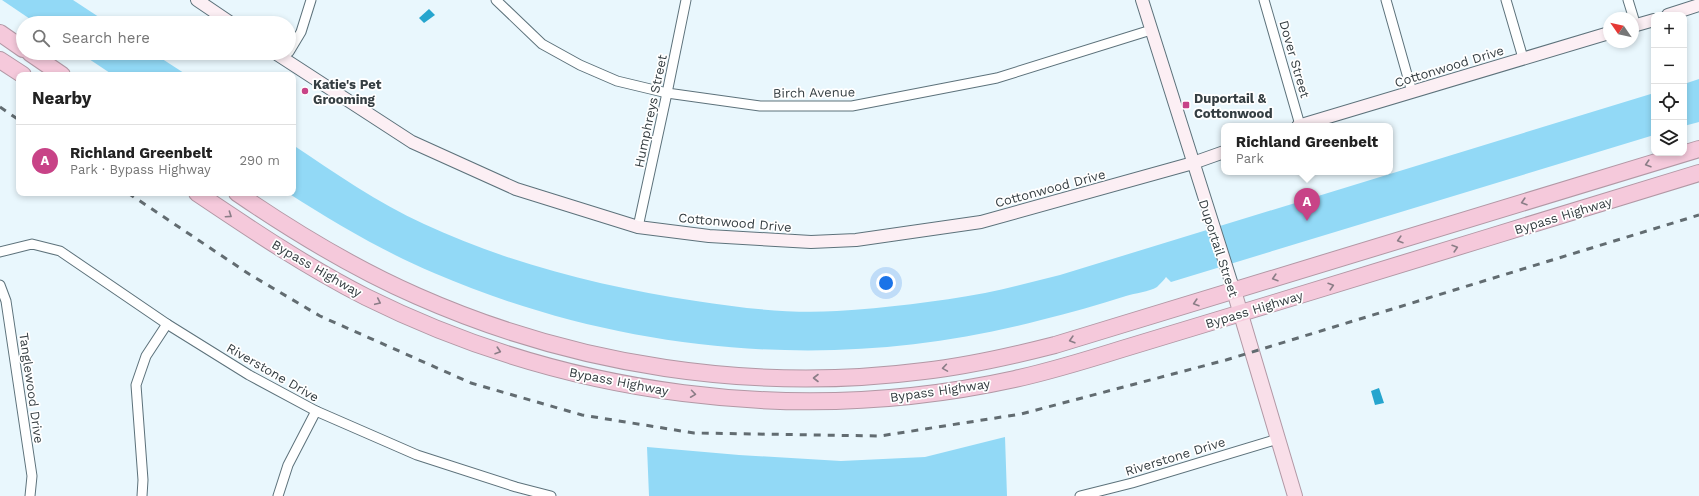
<!DOCTYPE html>
<meta charset="utf-8">
<style>
:root{--surface:#fff;--page:#f2f2f2;--text:#222;--muted:#767676;--line:#e0e0e0;--accent:#c84387}
body{margin:0;font-family:"Work Sans",sans-serif;background:var(--page);color:var(--text)}
.controls{position:absolute;right:12px;top:12px;display:grid;overflow:hidden;border-radius:8px;box-shadow:0 2px 6px #0003}
.controls button{width:36px;height:36px;display:grid;place-items:center;padding:0;border:0;border-bottom:1px solid var(--line);background:var(--surface);color:var(--text);font:20px sans-serif}
.compass{position:absolute;left:1603px;top:12px;width:36px;height:36px;border-radius:50%;background:var(--surface);box-shadow:0 2px 6px #0003;rotate:304deg}
.you{position:absolute;left:886px;top:283px;width:14px;height:14px;margin:-10px;border:3px solid #fff;border-radius:50%;background:#1a73e8;box-shadow:0 0 0 6px #1a73e833}
.badge{display:grid;place-items:center;width:26px;height:26px;border-radius:50%;background:var(--accent);color:#fff;font-size:13px;font-weight:700}
.pin{position:absolute;translate:-50% -33px;filter:drop-shadow(0 1px 2px #0008)}
.pin::after{content:'';position:absolute;top:21px;width:14px;height:12px;background:inherit;clip-path:polygon(0 0,100% 0,50% 100%)}
.popup{position:absolute;left:1221px;top:123px;width:172px;height:52px;box-sizing:border-box;display:grid;place-content:center;border-radius:8px;background:var(--surface);filter:drop-shadow(0 1px 3px #0005);font-size:13px;white-space:nowrap;color:var(--muted)}
.popup b{font-size:15px;color:var(--text)}
.popup::after{content:'';position:absolute;left:50%;top:100%;margin-left:-8px;border:8px solid transparent;border-top-color:var(--surface)}
.list{margin:0;padding:0;list-style:none}
h2{display:flex;justify-content:space-between;align-items:center;height:52px;margin:0;padding:0 16px;font-size:17px}
h2 small{font-size:13px;font-weight:400;color:var(--muted)}
.list li{display:grid;grid-template-columns:26px 1fr auto;gap:12px;align-items:center;box-sizing:border-box;height:72px;padding:0 16px;border-top:1px solid var(--line)}
.list b{display:block;font-size:15px;white-space:nowrap}
.list p{margin:0;font-size:13px;white-space:nowrap;color:var(--muted)}
.list em{font-size:13px;font-style:normal;color:var(--muted)}
.icon{flex:none;width:22px;height:22px;fill:none;stroke:currentColor;stroke-width:2;stroke-linecap:round;stroke-linejoin:round}
.map{position:relative;flex:none;width:1699px;height:496px;overflow:hidden}
.search{position:absolute;background:var(--surface);box-shadow:0 2px 6px #0003;left:16px;top:16px;width:280px;height:44px;display:flex;align-items:center;gap:10px;box-sizing:border-box;padding:0 14px;border-radius:22px;color:var(--muted);font-size:15px}
.panel{position:absolute;background:var(--surface);box-shadow:0 2px 6px #0003;left:16px;top:72px;width:280px;height:124px;border-radius:8px}
.map>svg:first-child{display:block}
</style>
<div class="map">
<svg width="1699" height="496" viewBox="0 0 1699 496">
<rect width="100%" height="100%" fill="#e9f7fd"/>
<g fill="#92d9f6">
<polygon points="2,0 73,0 108,23 36,23"/>
<polygon points="80,53 153,53 187,75 113,75"/>
<polygon points="1699,79 1699,122 1684,126 1684,84"/>
<path d="M 1654,93 L 1654,135 L 1171,282 L 1166,277 C 1164,280 1160,284 1157,287 C 1149,292 1135,293 1126,296 C 1098,305 1070,313 1041,320 C 840,374 625,355 434,273 C 382,251 335,223 288,193 L 293,193 L 293,145 C 335,173 378,203 424,224 C 510,264 603,287 696,301 C 742,308 789,314 837,311 C 886,308 936,302 985,293 C 1010,288 1035,281 1060,275 Z"/>
<polygon points="1005,437 1007,496 649,496 647,447 739,455 841,461 925,457"/>
</g>
<g fill="#26a5ce">
<polygon points="429,9 435,15 424,23 419,18"/>
<polygon points="1379,388 1384,403 1375,405 1371,391"/>
</g>
<g fill="none" stroke-linecap="round" stroke-linejoin="round">
<g stroke="#5d727b" stroke-width="11">
<g id="street">
<polyline points="496,0 542,44 580,65 617,81 667,93 760,106 852,106 997,78 1151,30"/>
<polyline points="1264,0 1300,125"/>
<polyline points="1386,0 1412,92"/>
<polyline points="1506,0 1523,58"/>
<polyline points="1628,0 1636,26"/>
<polyline points="289,52 301,32 311,0"/>
<polyline points="638,227 667,93 686,0"/>
<polyline points="0,252 32,244 60,251 167,324 249,375 316,411 417,455 516,487 551,496"/>
<polyline points="0,285 6,301 32,476 30,496"/>
<polyline points="142,496 143,480 136,385 146,356 167,324"/>
<polyline points="278,496 288,465 316,411"/>
<polyline points="1080,496 1132,483 1278,439"/>
</g>
</g>
<g stroke="#5d727b" stroke-width="14">
<g id="secondary">
<polyline points="197,0 231,23"/>
<polyline points="1142,0 1234,291"/>
<polyline points="1668,15 1699,5"/>
<polyline points="1633,26 1654,20"/>
<polyline points="275,53 412,142 516,189 638,227 709,236 811,242 856,240 981,222 1193,163 1224,152"/>
<polyline points="1298,126 1609,33"/>
</g>
</g>
<g stroke="#b298a5" stroke-width="16">
<polyline id="primary" points="1234,291 1295,496"/>
</g>
<g stroke="#b298a5" stroke-width="18">
<g id="highway">
<polyline points="0,33 23,49"/>
<polyline points="30,53 62,75"/>
<polyline points="0,60 23,75"/>
<path d="M 197,193 C 252,230 307,267 366,297 C 565,396 797,427 1015,379 C 1051,371 1087,360 1122,349 C 1173,334 1223,318 1274,303 C 1416,260 1557,216 1699,173"/>
<path d="M 237,193 C 294,232 353,268 417,296 C 575,366 752,393 924,371 C 968,366 1012,356 1055,345 L 1699,149"/>
</g>
</g>
<use href="#street" stroke="#fff" stroke-width="9"/>
<use href="#secondary" stroke="#fceff4" stroke-width="12"/>
<use href="#primary" stroke="#f9dfe9" stroke-width="14"/>
<use href="#highway" stroke="#f5c9db" stroke-width="16"/>
<g stroke="#626c71" stroke-width="3" stroke-dasharray="7 7" stroke-linecap="butt">
<polyline points="0,107 19,120"/>
<polyline points="128,193 249,274 320,316 471,383 582,415 694,433 880,436 1021,414 1226,360 1699,215"/>
</g>
</g>
<defs><path id="oneway-chevron" d="M-2-3.5L2.5 0L-2 3.5" fill="none" stroke-width="1.6" stroke-linecap="round" stroke-linejoin="round"/></defs>
<g stroke="#8b7d87">
<use href="#oneway-chevron" transform="translate(1648 164) rotate(163)"/>
<use href="#oneway-chevron" transform="translate(1524 202) rotate(163)"/>
<use href="#oneway-chevron" transform="translate(229 215) rotate(34)"/>
<use href="#oneway-chevron" transform="translate(1400 240) rotate(163)"/>
<use href="#oneway-chevron" transform="translate(1455 248) rotate(-17)"/>
<use href="#oneway-chevron" transform="translate(1275 278) rotate(163)"/>
<use href="#oneway-chevron" transform="translate(1331 286) rotate(-17)"/>
<use href="#oneway-chevron" transform="translate(378 302) rotate(25)"/>
<use href="#oneway-chevron" transform="translate(1196 303) rotate(163)"/>
<use href="#oneway-chevron" transform="translate(1072 340) rotate(164)"/>
<use href="#oneway-chevron" transform="translate(498 351) rotate(18)"/>
<use href="#oneway-chevron" transform="translate(945 368) rotate(171)"/>
<use href="#oneway-chevron" transform="translate(816 378) rotate(180)"/>
<use href="#oneway-chevron" transform="translate(693 394) rotate(8)"/>
</g>
<g fill="#c84387" stroke="#fff" stroke-width="1.5">
<circle cx="305" cy="91" r="4"/>
<rect x="1182" y="101" width="8" height="8" rx="2"/>
</g>
<g text-anchor="middle" stroke-width="3.5" stroke-linejoin="round" paint-order="stroke">
<g font-size="13" fill="#353e42" stroke="#fff">
<text transform="translate(1295 59) rotate(74)" y="5">Dover Street</text>
<text transform="translate(1449 66) rotate(-17)" y="5">Cottonwood Drive</text>
<text transform="translate(814 92) rotate(-1)" y="5">Birch Avenue</text>
<text transform="translate(650 111) rotate(-78)" y="5">Humphreys Street</text>
<text transform="translate(1050 188) rotate(-15)" y="5">Cottonwood Drive</text>
<text transform="translate(1563 215) rotate(-17)" y="5">Bypass Highway</text>
<text transform="translate(735 222) rotate(5)" y="5">Cottonwood Drive</text>
<text transform="translate(1219 248) rotate(72)" y="5">Duportail Street</text>
<text transform="translate(317 268) rotate(30)" y="5">Bypass Highway</text>
<text transform="translate(1254 309) rotate(-17)" y="5">Bypass Highway</text>
<text transform="translate(273 372) rotate(30)" y="5">Riverstone Drive</text>
<text transform="translate(619 381) rotate(11)" y="5">Bypass Highway</text>
<text transform="translate(32 388) rotate(82)" y="5">Tanglewood Drive</text>
<text transform="translate(940 390) rotate(-8)" y="5">Bypass Highway</text>
<text transform="translate(1175 456) rotate(-17)" y="5">Riverstone Drive</text>
</g>
<g font-size="13" font-weight="bold" fill="#353e42" stroke="#fff" text-anchor="start">
<text x="313" y="89">Katie's Pet<tspan x="313" dy="15">Grooming</tspan></text>
<text x="1194" y="103">Duportail &amp;<tspan x="1194" dy="15">Cottonwood</tspan></text>
</g>
</g>
</svg>
<div class="controls">
<button>+</button>
<button>−</button>
<button><svg class="icon" aria-label="locate" viewBox="0 0 24 24"><circle cx="12" cy="12" r="6"/><path d="M12 2v4M12 18v4M2 12h4M18 12h4"/></svg></button>
<button><svg class="icon" aria-label="layers" viewBox="0 0 24 24"><path d="M12 4l9 5-9 5-9-5zM3 14l9 5 9-5"/></svg></button>
</div>
<svg class="compass" viewBox="-18 -18 36 36"><path d="M0-13l5 13h-10z" fill="#e53935"/><path d="M0 13l5-13h-10z" fill="#767676"/></svg>
<div class="you"></div>
<div class="pin badge" style="left:1307px;top:221px">A</div>
<div class="popup"><b>Richland Greenbelt</b>Park</div>
<div class="search"><svg class="icon" aria-label="search" viewBox="0 0 24 24"><circle cx="10" cy="10" r="6"/><path d="M15 15l6 6"/></svg>Search here</div>
<section class="panel">
<h2>Nearby<small></small></h2>
<ul class="list">
<li><span class="badge">A</span><div><b>Richland Greenbelt</b><p>Park · Bypass Highway</p></div><em>290 m</em></li>
</ul>
</section>
</div>
